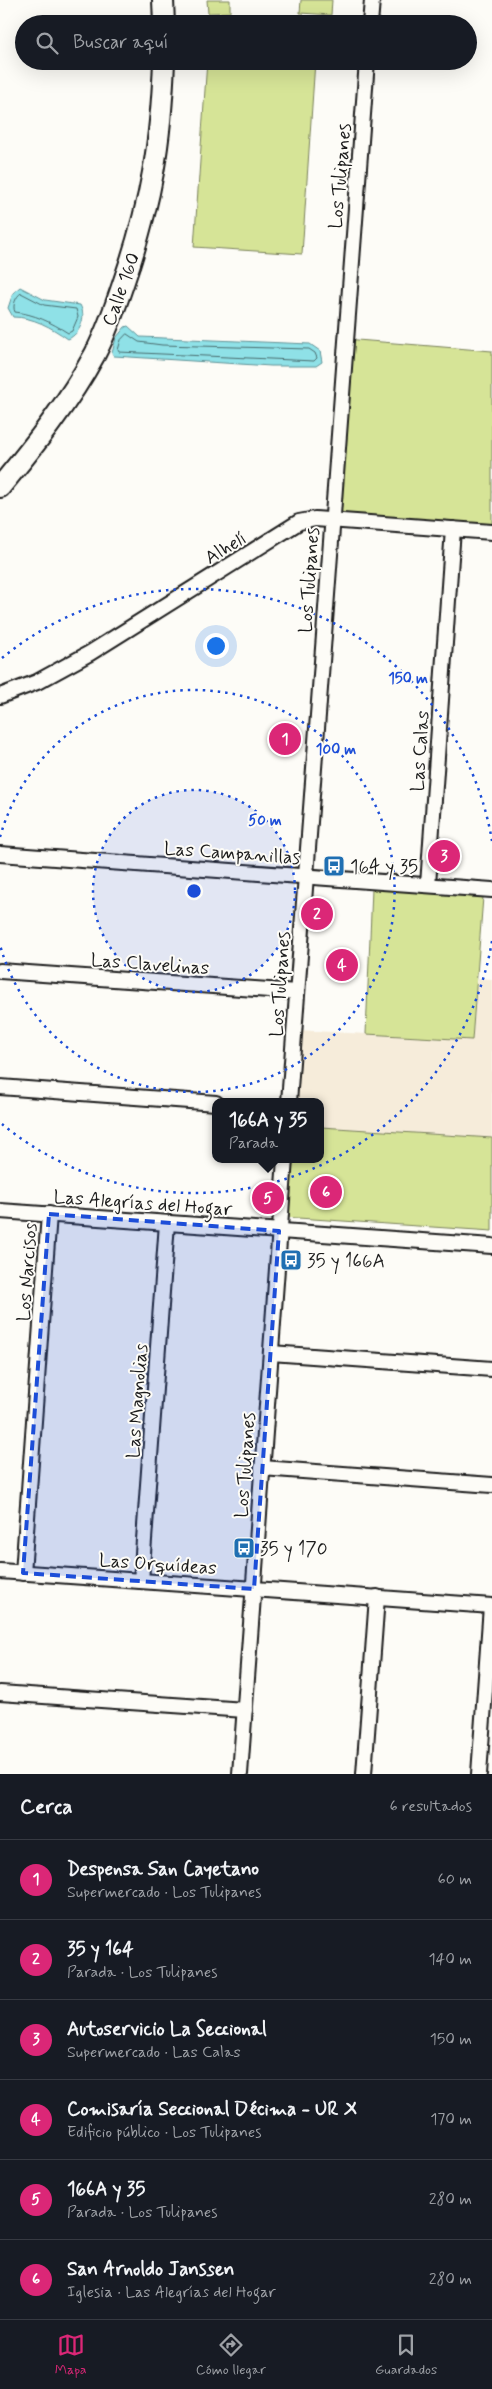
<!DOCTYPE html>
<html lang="es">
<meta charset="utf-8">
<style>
:root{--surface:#171b24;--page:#20242c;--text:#f1f3f6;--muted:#9ea1a6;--line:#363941;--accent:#db2777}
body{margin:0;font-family:Mynerve,sans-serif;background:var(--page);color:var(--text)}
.you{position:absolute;left:215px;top:645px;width:18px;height:18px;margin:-12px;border:4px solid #fff;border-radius:50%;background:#1a73e8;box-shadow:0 0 0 8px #1a73e833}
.badge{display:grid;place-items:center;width:32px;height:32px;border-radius:50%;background:var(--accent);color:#fff;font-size:16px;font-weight:700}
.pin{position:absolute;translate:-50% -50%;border:2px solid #fff;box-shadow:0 1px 5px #0006}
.popup{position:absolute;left:212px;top:1098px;width:112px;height:65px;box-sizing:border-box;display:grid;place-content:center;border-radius:10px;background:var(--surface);filter:drop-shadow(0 1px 4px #0005);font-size:16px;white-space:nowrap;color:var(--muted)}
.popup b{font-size:19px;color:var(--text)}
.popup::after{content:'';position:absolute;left:50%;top:100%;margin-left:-10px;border:10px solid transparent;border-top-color:var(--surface)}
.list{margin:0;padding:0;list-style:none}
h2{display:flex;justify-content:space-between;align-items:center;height:65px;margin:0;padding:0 20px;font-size:21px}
h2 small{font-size:16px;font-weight:400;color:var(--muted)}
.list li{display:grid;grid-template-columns:32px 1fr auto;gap:15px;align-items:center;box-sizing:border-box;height:80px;padding:0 20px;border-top:1px solid var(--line)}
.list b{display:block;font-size:19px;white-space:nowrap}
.list p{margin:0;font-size:16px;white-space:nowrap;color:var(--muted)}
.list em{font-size:16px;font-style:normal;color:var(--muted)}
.icon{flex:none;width:28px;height:28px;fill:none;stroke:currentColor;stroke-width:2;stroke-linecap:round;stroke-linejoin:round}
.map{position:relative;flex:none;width:492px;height:1774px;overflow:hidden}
.search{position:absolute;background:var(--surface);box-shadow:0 5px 20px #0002;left:15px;right:15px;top:15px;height:55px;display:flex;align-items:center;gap:12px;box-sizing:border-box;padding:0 18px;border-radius:28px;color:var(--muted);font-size:19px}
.sheet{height:545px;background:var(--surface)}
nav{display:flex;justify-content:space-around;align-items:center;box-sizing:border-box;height:70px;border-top:1px solid var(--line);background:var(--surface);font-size:14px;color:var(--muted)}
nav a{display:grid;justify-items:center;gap:2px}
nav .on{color:var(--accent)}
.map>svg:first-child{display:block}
</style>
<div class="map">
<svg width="492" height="1774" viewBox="0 0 492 1774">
<rect width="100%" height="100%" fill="#fdfcf7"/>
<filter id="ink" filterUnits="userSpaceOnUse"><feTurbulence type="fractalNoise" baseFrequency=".02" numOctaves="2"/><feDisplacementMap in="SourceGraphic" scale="10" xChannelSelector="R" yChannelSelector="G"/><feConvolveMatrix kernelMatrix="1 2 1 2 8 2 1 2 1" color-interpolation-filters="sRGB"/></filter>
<g filter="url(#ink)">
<polygon fill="#f6ecda" points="478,978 492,979 492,1138 321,1127 320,1102 291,1102 297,1030 472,1040"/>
<g fill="#d6e497" stroke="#79805a">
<polygon points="207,0 230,0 230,12 208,13"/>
<polygon points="301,0 332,0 331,15 300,13"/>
<polygon points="207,61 315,61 302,254 194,247"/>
<polygon points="345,339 492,351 492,532 331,521"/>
<polygon points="372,889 483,897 472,1040 366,1034"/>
<polygon points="321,1127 492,1138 492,1231 283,1217 287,1159 320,1159"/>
</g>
<g fill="#8fe1e7" stroke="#619296">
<path d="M 20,287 L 45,300 L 80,305 C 87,317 80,334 68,339 C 51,327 33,317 13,317 L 8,308 L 13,293 Z"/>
<polygon points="128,326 140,337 310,344 320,351 322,362 316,366 271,366 114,356 112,353 116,338 125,327"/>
</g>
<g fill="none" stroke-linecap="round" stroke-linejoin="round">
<g stroke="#4a6b6d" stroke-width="1">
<path d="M 21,293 L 44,305 L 76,309 L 78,317 L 72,331 L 68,333 C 51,322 34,314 15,312 C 12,306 16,296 21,293 Z"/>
<polygon points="127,334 139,342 162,345 309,349 315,353 317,358 314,361 119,352 118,350 121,340"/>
</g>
<g stroke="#1c1c1c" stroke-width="18">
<g id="minor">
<polyline points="370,24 372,0"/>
<polyline points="0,696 37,682 90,653 299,522 315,519 492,532"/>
<polyline points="0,854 492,890"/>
<polyline points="428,885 453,529"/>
<polyline points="0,971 297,992"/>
<polyline points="0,1087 216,1103"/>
<polyline points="289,1102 367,61"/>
<polyline points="0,1211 492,1246"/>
<polyline points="271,1353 492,1369"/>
<polyline points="262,1468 492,1485"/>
<polyline points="0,1571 492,1606"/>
<polyline points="23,1573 49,1214"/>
<polyline points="141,1581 167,1223"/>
<polyline points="0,1693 245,1710"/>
<polyline points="240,1774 285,1159"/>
<polyline points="364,1774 377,1597"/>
<polyline points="479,1774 491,1606"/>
</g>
</g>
<g stroke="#1c1c1c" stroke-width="24">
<g id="secondary">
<polyline points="163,0 164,24"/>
<path d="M 0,487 C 34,446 69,402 95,354 C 107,331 116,305 124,281 C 151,203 161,143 164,61"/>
</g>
</g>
<use href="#minor" stroke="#fdfcf7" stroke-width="14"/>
<use href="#secondary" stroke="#fdfcf7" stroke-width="20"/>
</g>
</g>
<path fill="#1d4ed8" fill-opacity="0.2" stroke="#1d4ed8" stroke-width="4" stroke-dasharray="10 6" stroke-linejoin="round" d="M 49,1214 L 279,1231 L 254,1589 L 23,1573 Z"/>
<circle cx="194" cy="891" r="101" fill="#1d4ed8" fill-opacity=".12"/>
<g fill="none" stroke="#1d4ed8" stroke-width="2.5" stroke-dasharray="2.5 5">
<circle cx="194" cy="891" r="101"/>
<path d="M0 837A201 201 0 1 1 0 945"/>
<path d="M492 941A302 302 0 0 1 2 1124M2 658A302 302 0 0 1 492 841"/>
</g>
<defs>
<g id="bus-square" transform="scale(1.125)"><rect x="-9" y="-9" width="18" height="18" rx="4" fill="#1f6fb2" stroke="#fdfcf7"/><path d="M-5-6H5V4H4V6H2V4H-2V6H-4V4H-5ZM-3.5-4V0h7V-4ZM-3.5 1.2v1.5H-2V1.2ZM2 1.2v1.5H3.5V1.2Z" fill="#fff"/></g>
</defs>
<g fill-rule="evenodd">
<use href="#bus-square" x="334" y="866"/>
<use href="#bus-square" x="291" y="1260"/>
<use href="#bus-square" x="244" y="1548"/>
</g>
<g text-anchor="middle" stroke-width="4" stroke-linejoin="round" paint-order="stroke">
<g font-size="19" fill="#1c1c1c" stroke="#fdfcf7">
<text transform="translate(339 176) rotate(-85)" y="7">Los Tulipanes</text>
<text transform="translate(120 289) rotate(-70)" y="7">Calle 160</text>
<text transform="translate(225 547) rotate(-31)" y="7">Alhelí</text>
<text transform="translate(308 580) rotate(-86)" y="7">Los Tulipanes</text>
<text transform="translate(419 751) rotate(-86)" y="7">Las Calas</text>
<text transform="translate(232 852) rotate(4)" y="7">Las Campanillas</text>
<text transform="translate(150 963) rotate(4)" y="7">Las Clavelinas</text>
<text transform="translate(279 984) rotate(-86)" y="7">Los Tulipanes</text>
<text transform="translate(143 1202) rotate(4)" y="7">Las Alegrías del Hogar</text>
<text transform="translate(26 1272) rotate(-86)" y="7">Los Narcisos</text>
<text transform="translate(136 1401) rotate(-86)" y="7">Las Magnolias</text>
<text transform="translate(244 1465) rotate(-86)" y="7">Los Tulipanes</text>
<text transform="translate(158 1563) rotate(4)" y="7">Las Orquídeas</text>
</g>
<g font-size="19" fill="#1c1c1c" stroke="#fdfcf7" text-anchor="start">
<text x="350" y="873">164 y 35</text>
<text x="307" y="1267">35 y 166A</text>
<text x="260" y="1555">35 y 170</text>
</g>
</g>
<circle cx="194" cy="891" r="8" fill="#1d4ed8" stroke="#fdfcf7" stroke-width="2.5"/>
<g font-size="15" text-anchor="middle" font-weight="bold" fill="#1d4ed8" stroke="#fdfcf7" stroke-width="4" stroke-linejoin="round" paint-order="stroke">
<text x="408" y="683">150 m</text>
<text x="336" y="754">100 m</text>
<text x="265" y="825">50 m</text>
</g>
</svg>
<div class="you"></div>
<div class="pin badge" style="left:285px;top:739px">1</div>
<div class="pin badge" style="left:317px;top:914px">2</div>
<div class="pin badge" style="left:444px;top:856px">3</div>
<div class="pin badge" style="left:342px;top:965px">4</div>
<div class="pin badge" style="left:268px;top:1198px">5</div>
<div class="popup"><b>166A y 35</b>Parada</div>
<div class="pin badge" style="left:326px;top:1192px">6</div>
<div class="search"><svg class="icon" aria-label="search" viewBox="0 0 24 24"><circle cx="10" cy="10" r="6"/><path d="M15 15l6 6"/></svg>Buscar aquí</div>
</div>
<section class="sheet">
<h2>Cerca<small>6 resultados</small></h2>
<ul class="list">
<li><span class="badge">1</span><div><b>Despensa San Cayetano</b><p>Supermercado · Los Tulipanes</p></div><em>60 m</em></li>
<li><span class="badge">2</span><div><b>35 y 164</b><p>Parada · Los Tulipanes</p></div><em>140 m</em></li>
<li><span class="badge">3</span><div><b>Autoservicio La Seccional</b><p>Supermercado · Las Calas</p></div><em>150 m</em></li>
<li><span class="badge">4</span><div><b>Comisaría Seccional Décima - UR X</b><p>Edificio público · Los Tulipanes</p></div><em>170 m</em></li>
<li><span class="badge">5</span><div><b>166A y 35</b><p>Parada · Los Tulipanes</p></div><em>280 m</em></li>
<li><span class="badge">6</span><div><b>San Arnoldo Janssen</b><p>Iglesia · Las Alegrías del Hogar</p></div><em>280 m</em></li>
</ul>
</section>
<nav>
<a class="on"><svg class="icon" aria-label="map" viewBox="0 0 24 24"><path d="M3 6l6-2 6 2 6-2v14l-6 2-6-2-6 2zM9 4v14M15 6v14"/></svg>Mapa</a>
<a><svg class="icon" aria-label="directions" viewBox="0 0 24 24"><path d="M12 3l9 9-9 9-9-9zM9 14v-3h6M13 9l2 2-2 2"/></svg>Cómo llegar</a>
<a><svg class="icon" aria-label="saved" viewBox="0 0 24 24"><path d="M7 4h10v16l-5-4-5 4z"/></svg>Guardados</a>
</nav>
